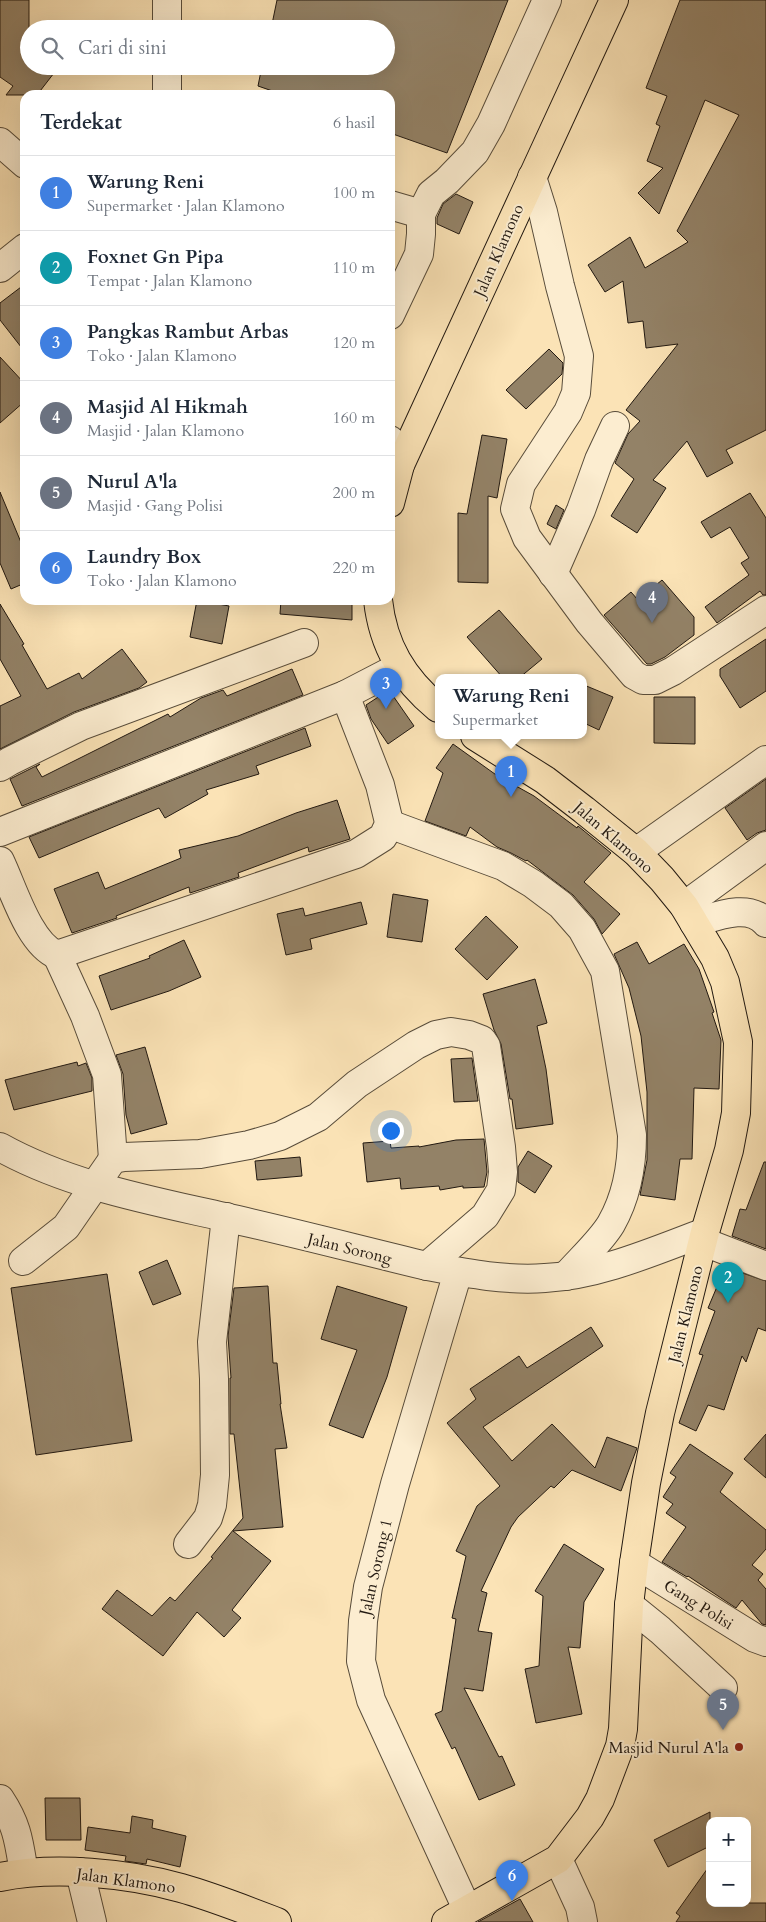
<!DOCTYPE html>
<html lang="id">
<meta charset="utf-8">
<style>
:root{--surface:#fff;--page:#f2f2f3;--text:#1f2937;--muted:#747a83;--line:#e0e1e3;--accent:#ea580c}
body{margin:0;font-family:Cardo,serif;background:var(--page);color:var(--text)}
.controls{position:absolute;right:15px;bottom:15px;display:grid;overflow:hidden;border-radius:10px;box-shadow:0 5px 20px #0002}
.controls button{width:45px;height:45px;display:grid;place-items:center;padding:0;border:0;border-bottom:1px solid var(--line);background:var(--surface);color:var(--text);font:25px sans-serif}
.you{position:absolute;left:390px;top:1130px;width:18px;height:18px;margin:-12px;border:4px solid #fff;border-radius:50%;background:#1a73e8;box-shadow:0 0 0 8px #1a73e833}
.badge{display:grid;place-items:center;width:32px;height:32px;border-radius:50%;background:var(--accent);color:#fff;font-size:16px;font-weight:700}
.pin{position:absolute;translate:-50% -41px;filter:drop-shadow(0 1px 2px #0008)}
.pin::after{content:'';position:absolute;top:26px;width:18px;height:15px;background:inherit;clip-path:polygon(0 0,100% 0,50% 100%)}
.popup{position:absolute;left:435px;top:674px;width:152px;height:65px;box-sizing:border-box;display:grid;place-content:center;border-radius:10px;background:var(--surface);filter:drop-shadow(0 1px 4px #0005);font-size:16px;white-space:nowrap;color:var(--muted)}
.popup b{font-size:19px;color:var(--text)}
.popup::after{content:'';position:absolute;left:50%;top:100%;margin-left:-10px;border:10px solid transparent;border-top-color:var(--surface)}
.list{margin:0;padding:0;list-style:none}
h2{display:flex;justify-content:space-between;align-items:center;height:65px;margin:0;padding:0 20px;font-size:21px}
h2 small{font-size:16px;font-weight:400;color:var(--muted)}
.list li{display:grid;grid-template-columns:32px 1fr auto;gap:15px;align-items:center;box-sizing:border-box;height:75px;padding:0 20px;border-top:1px solid var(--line)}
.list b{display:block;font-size:19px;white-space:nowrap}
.list p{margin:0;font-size:16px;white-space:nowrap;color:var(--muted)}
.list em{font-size:16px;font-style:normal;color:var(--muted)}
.icon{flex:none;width:28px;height:28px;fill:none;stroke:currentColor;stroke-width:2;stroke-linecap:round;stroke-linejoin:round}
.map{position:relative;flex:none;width:766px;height:1922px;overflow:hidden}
.search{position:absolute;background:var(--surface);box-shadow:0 5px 20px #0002;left:20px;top:20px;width:375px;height:55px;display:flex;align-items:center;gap:12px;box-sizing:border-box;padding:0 18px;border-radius:28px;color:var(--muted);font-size:19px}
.panel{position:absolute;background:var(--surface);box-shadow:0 5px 20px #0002;left:20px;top:90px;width:375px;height:515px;border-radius:15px}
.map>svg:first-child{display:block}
</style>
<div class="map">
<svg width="766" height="1922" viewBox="0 0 766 1922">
<rect width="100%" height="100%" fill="#fbe3b6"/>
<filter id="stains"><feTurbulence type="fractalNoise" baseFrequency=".004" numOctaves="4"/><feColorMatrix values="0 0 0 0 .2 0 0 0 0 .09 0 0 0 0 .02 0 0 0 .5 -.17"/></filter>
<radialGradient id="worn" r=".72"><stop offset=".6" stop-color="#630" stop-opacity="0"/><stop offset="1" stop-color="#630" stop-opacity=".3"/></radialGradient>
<g fill="#938267" stroke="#221911">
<polygon points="0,0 29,0 29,66 44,66 54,73 37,95 6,95 13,86 0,77"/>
<polygon points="277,0 508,0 447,153 390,133 390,95 284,95 258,86 262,66 386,66 386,29 271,29"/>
<polygon points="680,0 766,0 766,430 726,450 733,463 707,477 687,441 653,480 666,488 637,533 611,516 634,479 615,463 628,434 640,421 626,410 678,344 646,348 643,321 628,323 623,281 605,292 588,265 630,237 645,268 688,242 677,231 739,115 705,100 659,214 638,193 663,168 647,161 660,126 656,124 667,96 646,88"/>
<polygon points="456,194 473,202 459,234 437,224 437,218 443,204"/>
<polygon points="25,284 25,352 0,320 0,303"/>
<polygon points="549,349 563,363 562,374 526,409 506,390"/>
<polygon points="0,357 25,384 25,401 0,423"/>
<polygon points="482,435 507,439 497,498 488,496 488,583 458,582 458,513 467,514"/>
<polygon points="0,492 25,552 25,583 11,589 0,563"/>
<polygon points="750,493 766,518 766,595 763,595 760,591 717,623 705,607 749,575 741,563 749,558 730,527 711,538 701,522"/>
<polygon points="556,505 564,510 556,529 547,524"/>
<polygon points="662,580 694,617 694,635 665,657 651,664 647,664 604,615 631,592 638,600"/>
<polygon points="197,600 229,606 222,644 190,637"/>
<polygon points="281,600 352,600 352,620 280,614"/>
<polygon points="0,604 24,644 22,645 47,689 79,673 82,679 122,649 147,682 139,688 74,712 0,749 0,706 21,696 0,659"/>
<polygon points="499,610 542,659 519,678 503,678 467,637"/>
<polygon points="766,639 766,691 740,708 720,676 720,669"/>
<polygon points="292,669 303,695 22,806 10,779 40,764 36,767 42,777 168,714 170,717 201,698 223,690 227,696"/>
<polygon points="584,685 613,697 599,730 584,723"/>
<polygon points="389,690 414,726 388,744 371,719 366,705"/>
<polygon points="654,697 695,697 695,744 654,743"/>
<polygon points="305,728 311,746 256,766 259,774 206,790 208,794 165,818 159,808 39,858 29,837"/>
<polygon points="453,744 506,782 507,781 534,796 577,828 578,826 611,853 584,882 620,914 602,934 594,919 573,895 527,860 526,861 511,853 497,847 470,827 466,836 425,821 443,773 436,768"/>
<polygon points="766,779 766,830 757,833 747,840 725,808"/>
<polygon points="337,800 350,839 309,852 308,847 238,873 239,877 190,893 189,887 116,916 117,918 72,933 54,889 98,872 105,889 181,858 179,850 238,836 296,813"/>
<polygon points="393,894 428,900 422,942 387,937"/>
<polygon points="361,902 367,924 310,939 312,949 286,955 277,914 303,908 305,916"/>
<polygon points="486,916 518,947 487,980 455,949"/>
<polygon points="184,940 201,977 169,991 111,1010 99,976 150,958 149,956"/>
<polygon points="637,942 649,964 684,944 699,969 714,1012 712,1013 721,1040 719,1089 694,1088 692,1159 680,1159 675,1200 640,1195 647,1160 647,1092 641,1036 629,988 614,954"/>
<polygon points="535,979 547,1023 537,1026 546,1069 553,1124 516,1129 512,1099 510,1099 501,1044 494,1030 483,994"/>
<polygon points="145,1047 167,1124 131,1134 126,1115 123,1074 116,1055"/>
<polygon points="472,1058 478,1101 454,1102 451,1059"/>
<polygon points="77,1062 78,1066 86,1063 92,1078 92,1091 14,1110 5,1080"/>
<polygon points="484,1139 487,1172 484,1187 463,1188 463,1186 440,1190 439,1186 401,1189 400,1178 367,1182 363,1143 390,1141 391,1148 419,1146 419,1147 456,1140"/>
<polygon points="528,1151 552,1166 535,1193 518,1182 518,1167"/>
<polygon points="300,1157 302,1176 257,1180 255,1161"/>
<polygon points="764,1162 766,1162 766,1249 732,1236 740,1209 746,1210"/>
<polygon points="167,1260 181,1294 153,1305 139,1272"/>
<polygon points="722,1266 766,1281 766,1331 758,1328 746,1362 742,1356 724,1410 708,1405 696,1431 679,1423 703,1355 699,1354 715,1311 708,1308 719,1282 716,1281"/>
<polygon points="107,1274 132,1441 36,1455 11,1288"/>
<polygon points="268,1286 273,1363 277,1363 281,1404 280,1404 287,1448 275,1449 283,1527 233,1531 271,1561 232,1610 241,1618 224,1637 197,1612 163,1656 102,1609 117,1590 152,1616 170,1597 175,1601 213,1558 211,1557 243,1518 234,1434 230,1434 230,1378 231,1378 228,1336 234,1288"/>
<polygon points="337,1286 407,1307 387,1377 363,1438 329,1425 357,1350 321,1339"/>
<polygon points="591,1327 603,1346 483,1427 512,1461 552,1424 595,1468 607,1437 637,1448 621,1491 572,1470 554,1488 551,1486 518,1517 511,1527 481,1591 487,1593 478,1631 492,1633 483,1691 464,1688 499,1757 502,1756 515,1785 479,1800 455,1747 452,1749 435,1714 442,1711 456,1619 452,1618 466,1556 456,1551 477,1506 500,1486 447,1423 476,1399 470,1389 519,1356 527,1368"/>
<polygon points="766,1434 766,1478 744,1459"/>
<polygon points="690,1444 733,1473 720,1492 766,1530 766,1549 752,1565 763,1574 758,1580 766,1589 766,1625 762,1624 742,1600 736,1608 688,1576 687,1577 662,1562 686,1527 666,1513 673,1504 663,1497 676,1477 670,1473"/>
<polygon points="564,1544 604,1569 584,1602 580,1648 568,1647 582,1714 536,1723 525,1669 539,1666 543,1596 535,1591"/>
<polygon points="45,1798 80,1798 81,1840 46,1840"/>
<polygon points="710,1812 710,1846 668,1867 654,1840"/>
<polygon points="132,1816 153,1820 152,1828 186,1836 180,1867 147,1859 146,1864 125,1861 126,1856 85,1850 88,1827 130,1833"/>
<polygon points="710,1865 710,1903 766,1903 766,1922 676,1922 680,1916 676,1913"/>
<polygon points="520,1899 533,1922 478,1922"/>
</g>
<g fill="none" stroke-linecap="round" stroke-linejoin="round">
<g stroke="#584c3a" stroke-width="30">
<g id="minor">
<polyline points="167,0 167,29"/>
<polyline points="167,66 167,95"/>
<polyline points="0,142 25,164"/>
<polyline points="532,177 543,212 560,286 579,356 576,393 568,412 521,484 515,509 527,538 589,622 634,675 643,680 655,680 673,671 766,610"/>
<polyline points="390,205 421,214"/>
<polyline points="0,268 25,248"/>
<polyline points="390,315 419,254 421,234 421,214 431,194 447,181 475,152 491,124 547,0"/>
<polyline points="390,440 400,465"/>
<polyline points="553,574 581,510 599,460 615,426"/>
<polyline points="0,767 10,761 81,726 304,643"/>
<path d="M 389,824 L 503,866 L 533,884 L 561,905 L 582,929 L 605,971 L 632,1135 C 632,1167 627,1196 611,1224 C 601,1241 579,1261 566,1276"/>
<polyline points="0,832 345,695"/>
<polyline points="636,852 766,760"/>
<path d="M 0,861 C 13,888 29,944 57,955 L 356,854 L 383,837 L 389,824 L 388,818 L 380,785 L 345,695 L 399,667"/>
<polyline points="684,906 766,846"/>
<path d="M 694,923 C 715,917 749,902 766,923"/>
<polyline points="57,955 85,1016 107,1075 113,1159"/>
<path d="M 0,1147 C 68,1185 149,1200 224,1217 C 292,1232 360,1250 427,1266 C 465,1273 506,1281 545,1278 C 600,1275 654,1251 705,1232"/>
<polyline points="704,1242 766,1266"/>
<polyline points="23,1261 66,1227 113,1159 124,1157 200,1154 249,1145 280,1136 318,1117 357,1084 416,1045 436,1035 451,1032 469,1035 482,1040 486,1046 501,1147 503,1172 501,1190 485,1216 427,1266"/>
<polyline points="458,1272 395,1484 368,1587 363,1621 361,1661 371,1700 467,1909"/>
<polyline points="188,1544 208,1518 212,1505 215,1475 214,1379 212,1342 226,1217"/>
<polyline points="634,1563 755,1638 766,1642"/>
<polyline points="629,1605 660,1630 723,1688"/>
<path d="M 0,1799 C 18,1826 19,1843 24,1873"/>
<polyline points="558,1859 580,1907 583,1922"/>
<polyline points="80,1872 92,1922"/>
</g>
</g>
<g stroke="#221911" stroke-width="30">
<g id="major">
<polyline points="390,503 400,465 614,0"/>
<path d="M 378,600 C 383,646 403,679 438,708"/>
<path d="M 0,1877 C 54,1866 128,1873 181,1888 C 213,1897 246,1910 277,1922"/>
<polyline points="446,1922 558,1859 590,1817 600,1799 620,1746 623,1729 629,1605 634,1563 646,1483 660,1413 705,1232 729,1150 736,1113 738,1042 725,982 715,958 684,906 662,879 636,852 584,810 545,780 475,736"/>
</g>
</g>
<use href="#minor" stroke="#fcedd0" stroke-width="28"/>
<use href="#major" stroke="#fbe3b6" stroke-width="28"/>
</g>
<circle fill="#8f2418" stroke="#fcedd0" stroke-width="2" cx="739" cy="1747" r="5"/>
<g text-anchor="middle" stroke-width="4" stroke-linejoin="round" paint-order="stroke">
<g font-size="16" fill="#221911" stroke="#fcedd0">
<text transform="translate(498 250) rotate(-66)" y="6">Jalan Klamono</text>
<text transform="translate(614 837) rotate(41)" y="6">Jalan Klamono</text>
<text transform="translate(350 1248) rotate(14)" y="6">Jalan Sorong</text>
<text transform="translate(685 1314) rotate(-76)" y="6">Jalan Klamono</text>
<text transform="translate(375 1567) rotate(-77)" y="6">Jalan Sorong 1</text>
<text transform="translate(699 1604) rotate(32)" y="6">Gang Polisi</text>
<text transform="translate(126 1880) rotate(8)" y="6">Jalan Klamono</text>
</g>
<g font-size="16" fill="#221911" stroke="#fcedd0" text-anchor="end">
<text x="729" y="1753">Masjid Nurul A'la</text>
</g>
</g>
<rect width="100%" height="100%" filter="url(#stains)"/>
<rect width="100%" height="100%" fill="url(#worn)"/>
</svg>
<div class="controls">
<button>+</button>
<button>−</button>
</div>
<div class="you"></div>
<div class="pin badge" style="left:511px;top:797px;background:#3f7fe0">1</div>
<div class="popup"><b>Warung Reni</b>Supermarket</div>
<div class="pin badge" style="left:728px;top:1303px;background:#0f9aa8">2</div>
<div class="pin badge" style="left:386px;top:709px;background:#3f7fe0">3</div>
<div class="pin badge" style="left:652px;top:623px;background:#6b7280">4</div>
<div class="pin badge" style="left:723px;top:1730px;background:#6b7280">5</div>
<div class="pin badge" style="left:512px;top:1901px;background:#3f7fe0">6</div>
<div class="search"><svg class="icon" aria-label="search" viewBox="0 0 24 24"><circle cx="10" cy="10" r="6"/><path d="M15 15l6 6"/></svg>Cari di sini</div>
<section class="panel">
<h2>Terdekat<small>6 hasil</small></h2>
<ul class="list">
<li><span class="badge" style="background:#3f7fe0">1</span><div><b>Warung Reni</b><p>Supermarket · Jalan Klamono</p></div><em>100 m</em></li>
<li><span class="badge" style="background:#0f9aa8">2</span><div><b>Foxnet Gn Pipa</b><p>Tempat · Jalan Klamono</p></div><em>110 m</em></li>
<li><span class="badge" style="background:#3f7fe0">3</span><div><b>Pangkas Rambut Arbas</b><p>Toko · Jalan Klamono</p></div><em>120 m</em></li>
<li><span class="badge" style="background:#6b7280">4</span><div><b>Masjid Al Hikmah</b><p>Masjid · Jalan Klamono</p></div><em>160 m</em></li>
<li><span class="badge" style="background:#6b7280">5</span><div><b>Nurul A'la</b><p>Masjid · Gang Polisi</p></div><em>200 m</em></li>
<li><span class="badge" style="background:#3f7fe0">6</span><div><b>Laundry Box</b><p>Toko · Jalan Klamono</p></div><em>220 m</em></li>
</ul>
</section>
</div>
